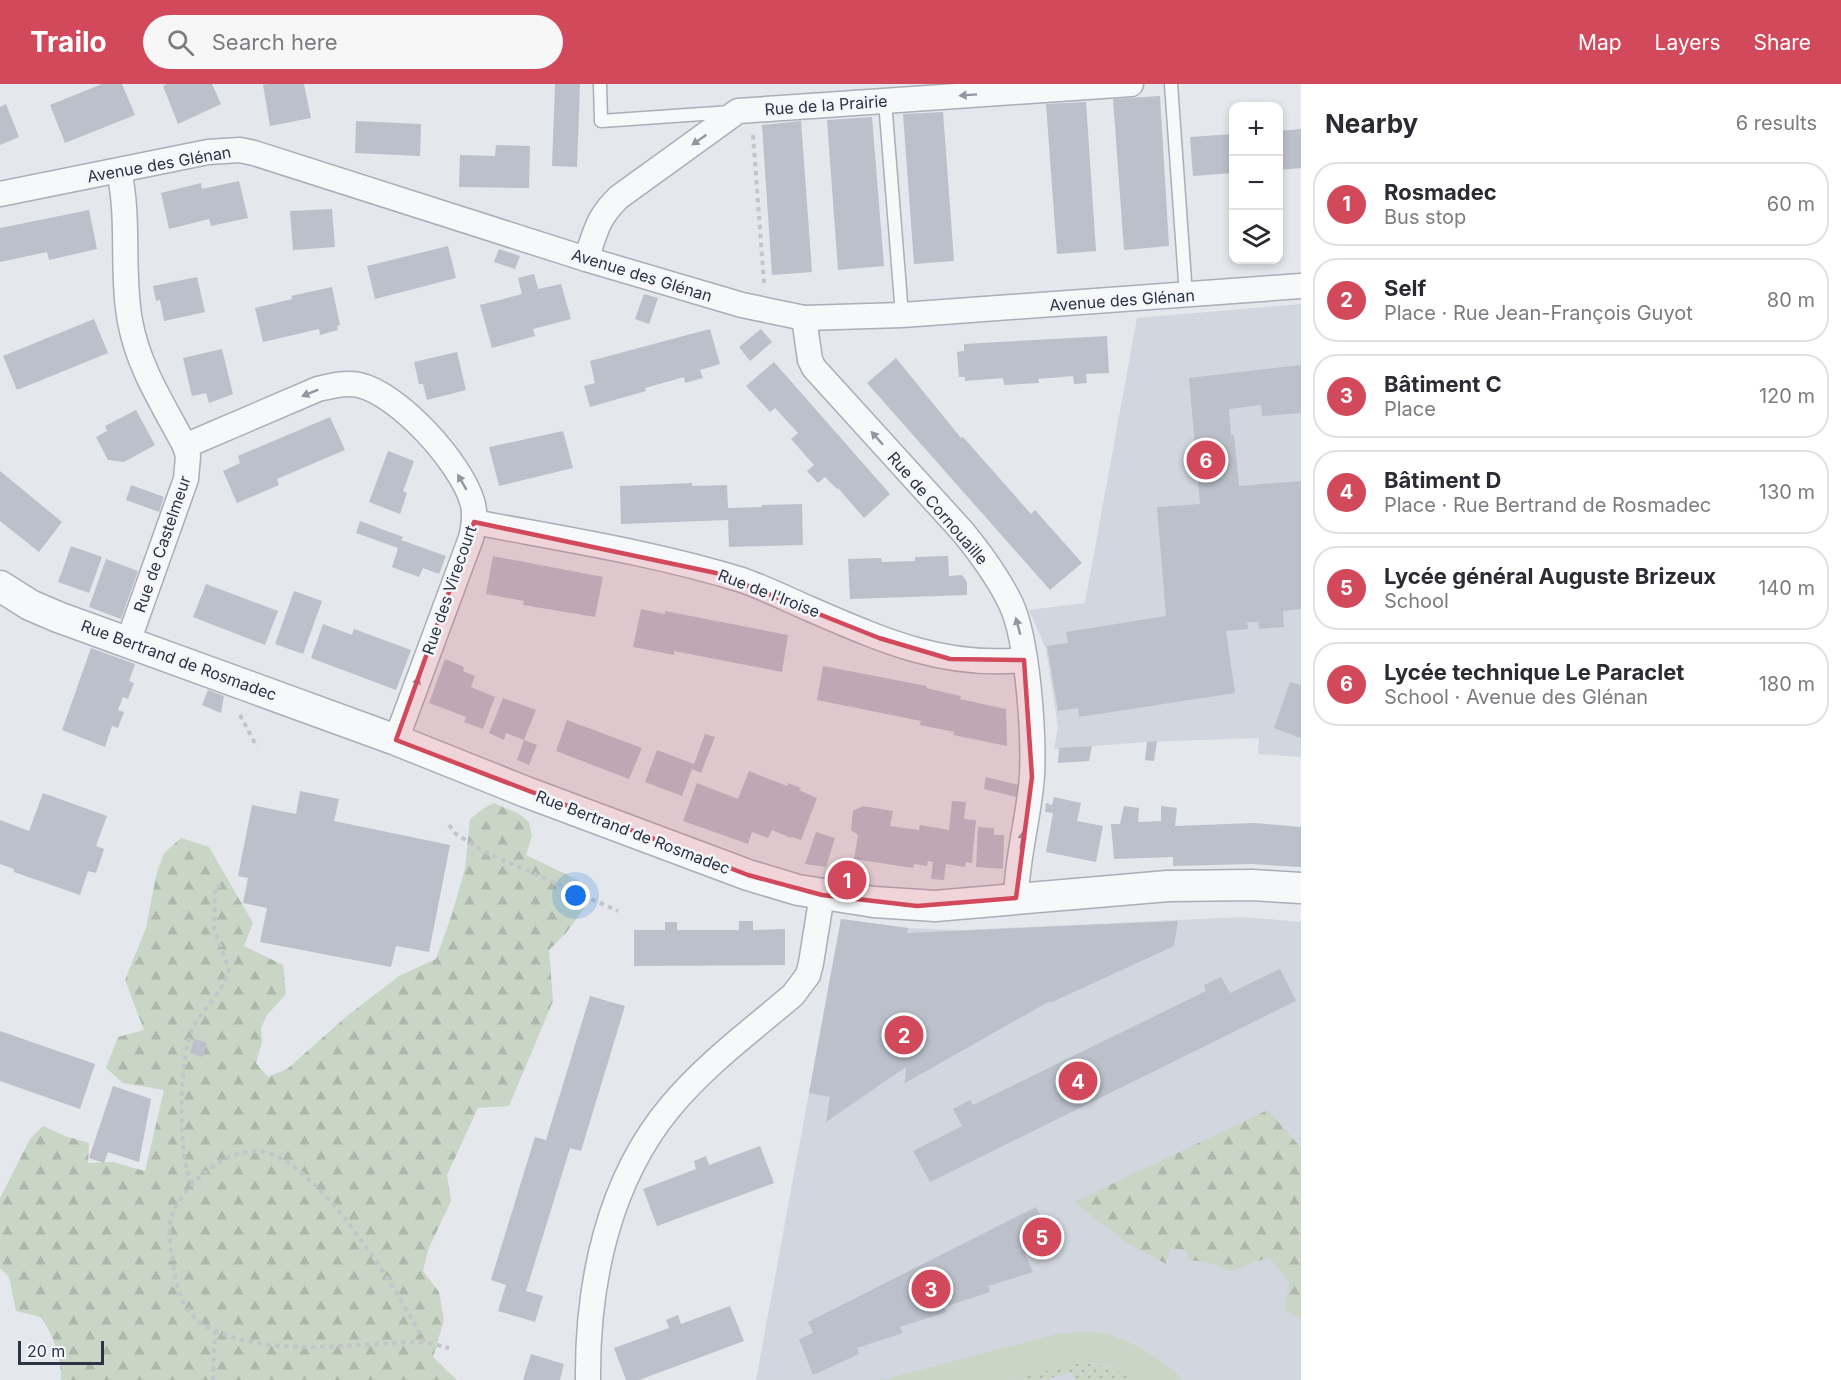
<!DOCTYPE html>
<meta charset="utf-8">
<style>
:root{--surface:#fff;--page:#f7f7f7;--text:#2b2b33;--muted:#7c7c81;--line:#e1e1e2;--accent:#d1495b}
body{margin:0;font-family:Inter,sans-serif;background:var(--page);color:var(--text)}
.controls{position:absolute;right:18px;top:18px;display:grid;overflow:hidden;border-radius:12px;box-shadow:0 3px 9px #0003}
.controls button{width:54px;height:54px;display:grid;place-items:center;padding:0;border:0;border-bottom:2px solid var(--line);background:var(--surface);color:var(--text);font:30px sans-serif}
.scale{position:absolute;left:18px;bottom:15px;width:86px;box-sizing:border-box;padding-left:6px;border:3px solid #2b3445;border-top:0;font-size:16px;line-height:21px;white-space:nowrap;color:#2b3445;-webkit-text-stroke:4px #f4f6f9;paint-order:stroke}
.you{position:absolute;left:576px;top:812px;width:21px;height:21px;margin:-15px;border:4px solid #fff;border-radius:50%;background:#1a73e8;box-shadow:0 0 0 9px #1a73e833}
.badge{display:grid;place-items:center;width:39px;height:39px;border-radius:50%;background:var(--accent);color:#fff;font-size:20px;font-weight:700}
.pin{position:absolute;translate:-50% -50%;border:3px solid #fff;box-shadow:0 2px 6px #0006}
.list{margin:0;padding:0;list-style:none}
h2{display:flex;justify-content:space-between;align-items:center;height:78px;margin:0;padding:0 24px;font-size:26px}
h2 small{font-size:20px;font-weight:400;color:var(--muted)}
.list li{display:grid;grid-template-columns:39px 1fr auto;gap:18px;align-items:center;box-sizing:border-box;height:84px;margin:0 12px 12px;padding:0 12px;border:2px solid var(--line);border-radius:24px}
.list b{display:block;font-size:22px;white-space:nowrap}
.list p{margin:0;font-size:20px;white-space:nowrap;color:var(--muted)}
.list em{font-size:20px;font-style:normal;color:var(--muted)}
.icon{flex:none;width:33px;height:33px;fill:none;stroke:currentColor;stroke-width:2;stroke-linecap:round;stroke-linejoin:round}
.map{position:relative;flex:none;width:1301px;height:1296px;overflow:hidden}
header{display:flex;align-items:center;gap:36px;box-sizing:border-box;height:84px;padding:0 30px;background:var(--accent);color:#fff}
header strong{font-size:28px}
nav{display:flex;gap:33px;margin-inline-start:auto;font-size:21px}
.search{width:420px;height:54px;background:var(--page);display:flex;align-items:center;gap:15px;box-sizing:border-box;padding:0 21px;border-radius:33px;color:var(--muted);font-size:22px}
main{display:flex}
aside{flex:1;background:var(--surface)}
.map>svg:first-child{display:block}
</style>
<header>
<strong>Trailo</strong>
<div class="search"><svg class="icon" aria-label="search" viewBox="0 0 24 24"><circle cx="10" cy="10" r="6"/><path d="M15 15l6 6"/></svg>Search here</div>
<nav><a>Map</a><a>Layers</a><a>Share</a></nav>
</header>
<main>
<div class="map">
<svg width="1301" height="1296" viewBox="0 0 1301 1296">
<defs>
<pattern id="grass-dots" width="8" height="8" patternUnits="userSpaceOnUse" patternTransform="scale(1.5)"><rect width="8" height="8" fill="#c9d6c5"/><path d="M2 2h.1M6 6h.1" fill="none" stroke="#adb8ab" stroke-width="1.8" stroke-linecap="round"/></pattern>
<pattern id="forest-firs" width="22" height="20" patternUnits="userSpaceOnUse" patternTransform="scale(1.5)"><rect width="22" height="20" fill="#c9d6c5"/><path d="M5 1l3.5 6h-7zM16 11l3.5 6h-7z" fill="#adb8ab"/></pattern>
</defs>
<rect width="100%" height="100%" fill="#e4e7ec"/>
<g fill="#d2d6de">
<polygon points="1301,220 1301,673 1258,670 1259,654 1147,658 1054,665 1058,643 1046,565 1029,526 1085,519 1137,234"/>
<polygon points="1242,833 1301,838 1301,1296 756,1296 841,835 908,844 963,846"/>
</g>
<path fill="url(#grass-dots)" d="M 1084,1279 C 1104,1280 1119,1286 1136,1296 L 1075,1296 L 1073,1288 L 1043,1296 L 1010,1296 L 1073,1280 Z"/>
<g fill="url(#forest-firs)">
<path d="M 494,719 L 519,730 L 529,738 L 532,751 L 526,771 L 584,799 L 588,819 L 566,849 L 549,866 L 553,917 L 509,1022 L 478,1024 L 447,1091 L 451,1117 L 428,1166 L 423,1187 L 439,1208 L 444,1236 L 433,1273 L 457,1296 L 61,1296 C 61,1271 54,1253 41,1233 L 16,1227 L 9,1193 L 0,1184 L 0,1114 L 30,1055 L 43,1042 L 65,1052 L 89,1059 L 88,1079 L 113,1078 L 145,1087 L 164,1006 L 123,999 L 106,984 L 118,953 L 144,946 L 125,896 L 146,844 L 156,792 L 164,769 L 181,754 L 209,763 L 253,839 L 244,862 L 283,881 L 286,910 L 267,931 L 261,944 L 262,958 L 256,979 L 268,993 L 287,985 L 347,932 L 399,892 L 436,875 L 452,830 L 465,785 L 470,735 L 484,724 Z"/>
<polygon points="1268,1026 1301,1064 1301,1236 1284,1225 1289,1198 1269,1173 1231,1187 1206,1178 1189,1176 1186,1166 1170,1164 1166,1180 1126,1158 1074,1118"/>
</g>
<path fill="#c9d6c5" d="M 1061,1249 C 1076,1249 1092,1247 1107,1250 C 1129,1256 1169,1278 1182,1296 L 1136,1296 L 1110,1283 L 1098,1280 L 1084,1279 L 1073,1280 L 1010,1296 L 881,1296 Z"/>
<g fill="#bbc0ca">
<polygon points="102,0 122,0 135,31 65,59 50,21"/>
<polygon points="167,0 212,0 221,20 178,40 163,2"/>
<polygon points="269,0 304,0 311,34 270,42 263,1"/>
<polygon points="555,0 580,0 577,83 552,82"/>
<polygon points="1160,12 1169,162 1124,166 1113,15"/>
<polygon points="1086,18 1096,167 1057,170 1046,20"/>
<polygon points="6,20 19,53 0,61 0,23"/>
<polygon points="943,28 954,177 914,180 903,30"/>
<polygon points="872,33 884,182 838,186 827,36"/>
<polygon points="356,37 421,40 420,72 355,69"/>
<polygon points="801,37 812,188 772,191 762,41"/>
<polygon points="1301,45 1301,84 1278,86 1278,47"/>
<polygon points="1233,50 1233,89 1193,92 1190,53"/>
<polygon points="496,61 530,62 529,104 459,103 460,71 495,72"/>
<polygon points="239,97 248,134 211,142 209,135 169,145 161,109 201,99 202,105"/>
<polygon points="332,125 335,163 293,166 290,127"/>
<polygon points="89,126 97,165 49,176 47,168 0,178 0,144"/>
<polygon points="448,162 456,194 375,215 367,182"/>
<polygon points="499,165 520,172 515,185 494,178"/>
<polygon points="534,190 538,205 561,200 571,235 533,245 535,252 492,264 480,221 522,210 518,194"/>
<polygon points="197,193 205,228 164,237 160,216 156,217 153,202"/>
<polygon points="332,203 340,241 337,242 338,246 320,251 319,245 263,258 255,224 292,215 291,212"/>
<polygon points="644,210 658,214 649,240 635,235"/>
<polygon points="94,235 108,269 17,306 3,272"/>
<polygon points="710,245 720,280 700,286 703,294 685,299 684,293 645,304 646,307 590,323 584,302 595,299 590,277"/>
<polygon points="761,245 772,258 750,277 739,263"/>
<polygon points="1107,252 1109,289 1086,290 1087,299 1074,300 1073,292 1038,295 1039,299 1004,301 1003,294 965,297 965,293 959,293 957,268 964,267 964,260"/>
<polygon points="222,265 233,310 209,319 206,309 192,312 183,274"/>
<polygon points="457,268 466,306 427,316 423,300 419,300 414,278"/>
<polygon points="896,274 961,354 963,353 1031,430 1035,426 1082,479 1050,506 867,299"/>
<polygon points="774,278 890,410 864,434 838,404 837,405 825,393 818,399 807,387 814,381 791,355 798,349 775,324 770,328 746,302"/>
<polygon points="1301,281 1301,329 1262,332 1261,321 1229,325 1231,351 1234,351 1239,402 1301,397 1301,525 1283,527 1284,543 1259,545 1258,538 1247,538 1248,545 1226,547 1235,609 1079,633 1078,624 1058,627 1047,562 1068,559 1066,548 1166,532 1157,423 1200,420 1189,294"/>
<polygon points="136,326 155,361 124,378 108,376 96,353 107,347 105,342"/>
<polygon points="330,333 345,366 277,395 279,401 237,419 223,387 240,379 238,372"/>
<polygon points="563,347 573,384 499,402 489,363"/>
<polygon points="388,367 414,377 403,407 407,409 400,430 369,418"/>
<polygon points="0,387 62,438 39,468 0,437"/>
<polygon points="692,399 692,402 727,401 728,424 762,423 762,421 802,420 803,461 729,463 728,436 621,440 620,402"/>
<polygon points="131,401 164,413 159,428 126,416"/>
<polygon points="360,437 403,453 401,456 446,472 439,490 423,484 419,493 392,483 398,464 356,449"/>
<polygon points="71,462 102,473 89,509 58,498"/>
<polygon points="493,472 603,493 595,533 523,521 524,517 486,510"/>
<polygon points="948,472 949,492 962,491 967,498 967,511 850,515 848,475 881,474 882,478 915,477 915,473"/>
<polygon points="106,475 138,487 121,535 89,523"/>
<polygon points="206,500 278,527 265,561 193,533"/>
<polygon points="294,507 322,517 303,570 275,560"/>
<polygon points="641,525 665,530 665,527 788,551 782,588 674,567 674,571 633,563"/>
<polygon points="323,540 352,551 354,545 411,566 396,606 311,574"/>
<polygon points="91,564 135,580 129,597 134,599 128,615 123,613 118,626 124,628 118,644 112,642 105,663 62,646"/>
<polygon points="445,575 464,583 463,587 475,592 471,603 495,613 483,645 464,638 466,633 429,619"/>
<polygon points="823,582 927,602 926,604 961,612 960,615 1006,625 1007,662 953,651 954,648 920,641 921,637 817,616"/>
<polygon points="1290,598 1301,601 1301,654 1274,644"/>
<polygon points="208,606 224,612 221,629 202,621"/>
<polygon points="503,614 536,626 524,656 506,649 504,656 489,649"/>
<polygon points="567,636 642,664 629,695 556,667"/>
<polygon points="705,650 715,653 701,689 692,685 682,712 645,698 657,666 694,680"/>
<polygon points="524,656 537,661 529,681 517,676"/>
<polygon points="1157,657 1154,677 1145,676 1147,658"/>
<polygon points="1092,662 1089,677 1058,679 1059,664"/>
<polygon points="749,687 787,702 788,699 801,704 799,706 817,714 801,756 792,753 791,754 772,746 768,754 752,748 748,760 683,737 697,699 738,715"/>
<polygon points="986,693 1019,701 1016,713 984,705"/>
<polygon points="300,707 339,715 334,737 450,761 429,868 396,862 391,883 260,858 267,824 243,819 248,794 238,792 252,721 296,730"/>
<polygon points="43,709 107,732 96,762 104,765 96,789 88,787 80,811 14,788 14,785 0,780 0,736 29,747"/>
<polygon points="1054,713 1081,719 1077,737 1103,742 1096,778 1046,768 1053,729 1045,728 1046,719 1052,721"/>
<polygon points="952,717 966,718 964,735 976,736 972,779 966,778 965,783 946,780 944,796 931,795 933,778 928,777 927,782 914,780 913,784 854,775 858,751 851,746 853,727 863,722 893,727 890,742 919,746 920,741 949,746"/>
<polygon points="1124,722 1139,724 1138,738 1161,737 1161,722 1177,724 1175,742 1254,739 1301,743 1301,783 1251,780 1173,782 1173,773 1114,775 1111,740 1120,740"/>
<polygon points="978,743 994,744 994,751 1004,751 1003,785 976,783"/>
<polygon points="816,748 835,754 826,783 805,780"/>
<polygon points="841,835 908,844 907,849 1178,837 1174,862 1050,919 1050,917 905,999 906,983 826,1038 830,1013 809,1009"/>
<polygon points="739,837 753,837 753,846 785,845 785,881 634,882 634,846 665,846 665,838 677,838 677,846 739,846"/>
<polygon points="1280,885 1296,917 930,1098 913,1067 962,1042 953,1025 970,1016 973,1021 1206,907 1204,901 1221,893 1230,909"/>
<polygon points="590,912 625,922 581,1067 570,1064 526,1207 543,1212 535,1238 498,1227 506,1201 491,1196 535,1053 546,1056"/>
<polygon points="0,947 95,980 80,1025 0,997"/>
<polygon points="194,955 207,959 203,973 190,969"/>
<polygon points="113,1002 151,1015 139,1078 108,1068 104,1079 89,1074"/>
<polygon points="760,1062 774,1099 657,1142 643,1105 696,1085 694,1077 706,1072 709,1081"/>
<polygon points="1036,1123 1052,1156 1025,1170 1033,1188 988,1202 990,1208 944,1223 946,1228 900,1243 903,1249 857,1264 859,1270 813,1291 799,1255 813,1249 808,1238"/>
<polygon points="730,1222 744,1257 639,1296 626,1296 614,1264 669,1244 666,1236 678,1231 681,1240"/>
<polygon points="531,1270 564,1280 560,1296 523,1296"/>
</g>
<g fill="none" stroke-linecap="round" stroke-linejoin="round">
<g stroke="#a9aeb7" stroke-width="15">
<g id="service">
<polyline points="600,0 601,37 731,28"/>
<polyline points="1171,0 1186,211"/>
<polyline points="885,17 902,231"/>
</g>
</g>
<g stroke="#a9aeb7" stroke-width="27">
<g id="minor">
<path d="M 119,87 C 130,136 121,188 130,237 C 138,283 164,322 185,362 L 188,372 L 186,395 L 128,558"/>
<polyline points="0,110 208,68 240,66 254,69 586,175 742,221 804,234 902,231 1301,202"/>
<path d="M 586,175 C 596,147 597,134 619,113 L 738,27 L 1131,0"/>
<path d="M 804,234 L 810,276 L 814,284 L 963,448 C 981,470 998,493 1011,520 C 1028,557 1034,649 1032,692 C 1029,733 1017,772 1016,814"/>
<path d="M 185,362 L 318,305 C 331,302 345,298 359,301 C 399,310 460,378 472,417 C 476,429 474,441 471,454 L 396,656"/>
<path d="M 474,438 C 563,455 655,469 742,496 C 765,504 787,515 810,525 C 882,556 943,584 1024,576"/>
<path d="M 588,1296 C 587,1200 608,1097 671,1022 C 706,980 752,946 793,911 L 808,891 L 811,879 L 822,811"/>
</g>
</g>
<g stroke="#a9aeb7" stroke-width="33">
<polyline id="tertiary" points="0,502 30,521 58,533 396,656 526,708 748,791 798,806 874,818 935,822 1168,802 1252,801 1301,804"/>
</g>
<g stroke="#c2c5cb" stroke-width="4" stroke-dasharray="4.5 4.5" stroke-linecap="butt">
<polyline points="753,51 764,199"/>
<polyline points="240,631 257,663"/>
<polyline points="449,741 456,750 485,768 618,827"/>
<path d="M 193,1100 C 190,1094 187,1088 186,1083 C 179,1049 179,975 193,944 C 204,921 221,913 229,885 L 214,845 L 215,803 L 223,801"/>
<path d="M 424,1258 C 400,1209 321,1083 268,1069 C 230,1058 182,1100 171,1135 C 168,1147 170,1159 172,1171 C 175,1199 180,1230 209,1244 C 273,1274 347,1260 414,1258 C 427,1258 438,1261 449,1264"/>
<polyline points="213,1296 215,1246"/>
</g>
<use href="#service" stroke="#f7f8fa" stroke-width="12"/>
<use href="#minor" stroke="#f7f8fa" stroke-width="24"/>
<use href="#tertiary" stroke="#f7f8fa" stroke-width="30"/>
</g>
<defs><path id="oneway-solid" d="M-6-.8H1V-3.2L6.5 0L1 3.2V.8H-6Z" transform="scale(1.5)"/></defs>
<g fill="#9196a0">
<use href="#oneway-solid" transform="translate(968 11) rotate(176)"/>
<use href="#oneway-solid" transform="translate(699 56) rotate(145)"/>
<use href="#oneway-solid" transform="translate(310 309) rotate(158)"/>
<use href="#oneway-solid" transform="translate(877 354) rotate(-132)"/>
<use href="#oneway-solid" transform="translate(462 398) rotate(-120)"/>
<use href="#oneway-solid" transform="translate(1018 542) rotate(-105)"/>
<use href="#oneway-solid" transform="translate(416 601) rotate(-70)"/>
<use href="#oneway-solid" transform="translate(1022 756) rotate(-81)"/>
</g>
<path fill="#d1495b" fill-opacity="0.2" stroke="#d1495b" stroke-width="4.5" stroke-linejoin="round" d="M 474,438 L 716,489 L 879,554 L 950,575 L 1024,576 L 1032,693 L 1016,814 L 917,822 L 822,811 L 748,791 L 396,656 Z"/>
<g text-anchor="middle" stroke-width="5" stroke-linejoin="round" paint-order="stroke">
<g font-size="16" fill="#2b3445" stroke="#f4f6f9">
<text transform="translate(826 21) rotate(-4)" y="6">Rue de la Prairie</text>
<text transform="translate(159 80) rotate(-10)" y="6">Avenue des Glénan</text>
<text transform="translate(642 191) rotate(17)" y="6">Avenue des Glénan</text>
<text transform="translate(1122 216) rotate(-4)" y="6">Avenue des Glénan</text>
<text transform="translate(938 424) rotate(49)" y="6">Rue de Cornouaille</text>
<text transform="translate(162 460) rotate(-71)" y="6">Rue de Castelmeur</text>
<text transform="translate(449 506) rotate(-71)" y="6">Rue des Virecourt</text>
<text transform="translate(769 509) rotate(21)" y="6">Rue de l'Iroise</text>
<text transform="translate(179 576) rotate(20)" y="6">Rue Bertrand de Rosmadec</text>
<text transform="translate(633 748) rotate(21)" y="6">Rue Bertrand de Rosmadec</text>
</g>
</g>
</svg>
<div class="controls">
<button>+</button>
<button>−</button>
<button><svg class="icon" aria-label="layers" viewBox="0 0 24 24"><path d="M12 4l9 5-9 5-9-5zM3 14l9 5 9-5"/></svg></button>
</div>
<div class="scale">20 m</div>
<div class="you"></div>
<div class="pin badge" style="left:847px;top:796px">1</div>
<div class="pin badge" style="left:904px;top:951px">2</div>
<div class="pin badge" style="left:931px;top:1205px">3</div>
<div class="pin badge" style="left:1078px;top:997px">4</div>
<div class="pin badge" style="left:1042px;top:1153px">5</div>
<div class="pin badge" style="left:1206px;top:376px">6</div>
</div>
<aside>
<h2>Nearby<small>6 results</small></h2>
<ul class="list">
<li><span class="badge">1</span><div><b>Rosmadec</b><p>Bus stop</p></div><em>60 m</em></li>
<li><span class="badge">2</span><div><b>Self</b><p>Place · Rue Jean-François Guyot</p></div><em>80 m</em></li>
<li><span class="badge">3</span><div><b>Bâtiment C</b><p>Place</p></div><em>120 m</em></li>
<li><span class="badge">4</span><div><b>Bâtiment D</b><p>Place · Rue Bertrand de Rosmadec</p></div><em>130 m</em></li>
<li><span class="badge">5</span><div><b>Lycée général Auguste Brizeux</b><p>School</p></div><em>140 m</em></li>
<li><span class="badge">6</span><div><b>Lycée technique Le Paraclet</b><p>School · Avenue des Glénan</p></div><em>180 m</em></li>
</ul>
</aside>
</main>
